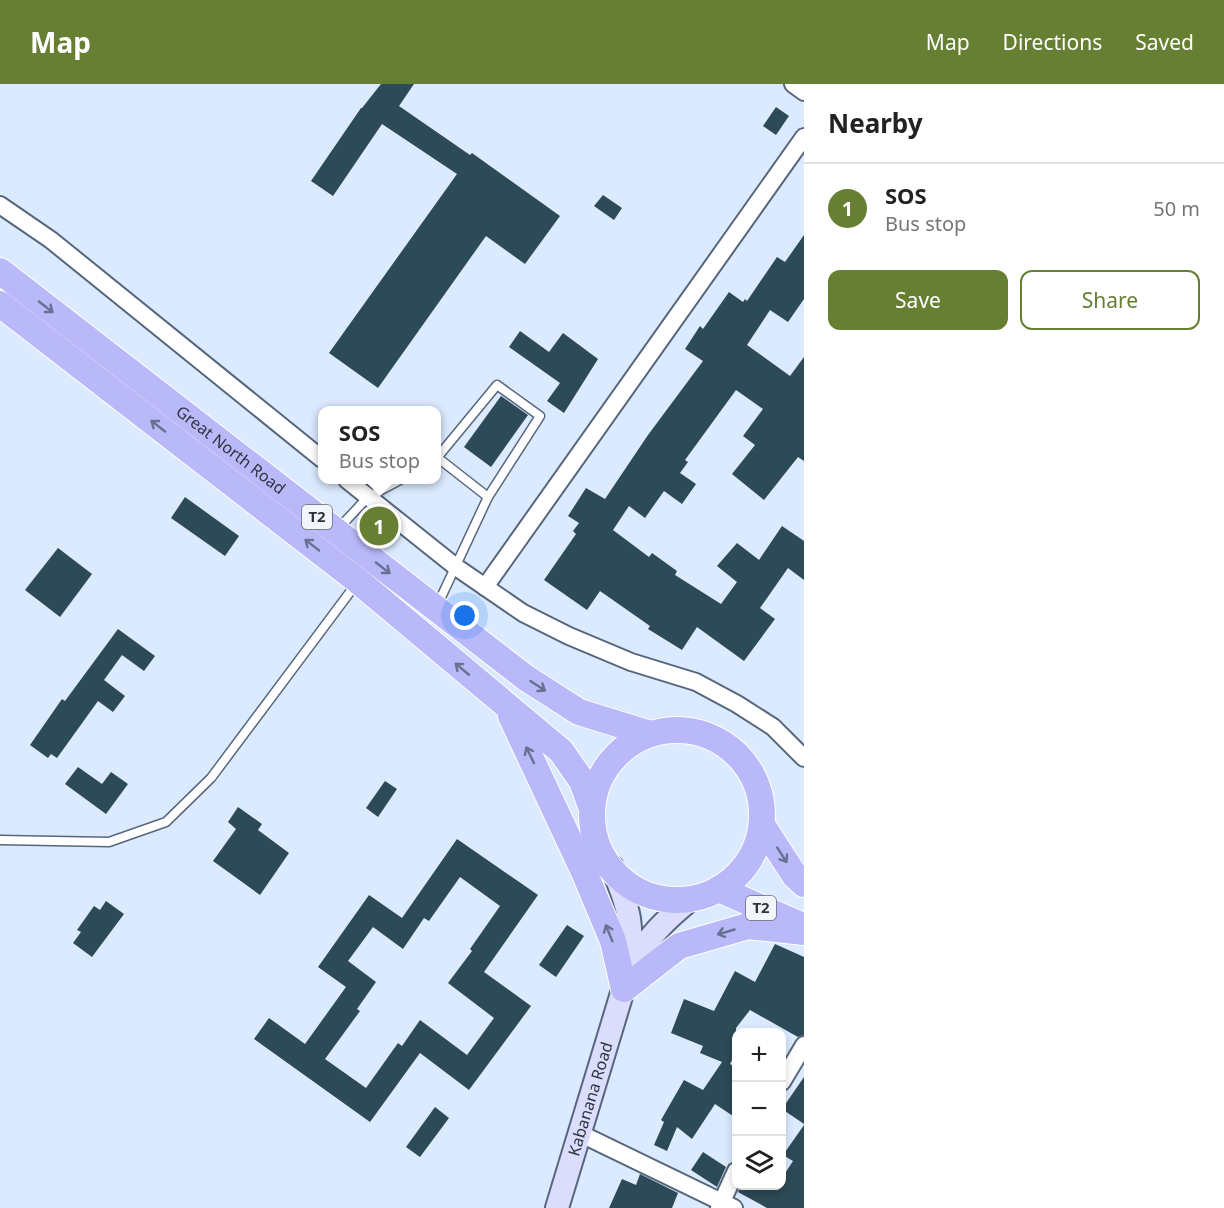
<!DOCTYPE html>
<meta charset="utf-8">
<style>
:root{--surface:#fff;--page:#f2f2f2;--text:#222;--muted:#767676;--line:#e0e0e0;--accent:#667f32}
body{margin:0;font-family:"Noto Sans",sans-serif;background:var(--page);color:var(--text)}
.controls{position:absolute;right:18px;bottom:18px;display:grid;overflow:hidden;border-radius:12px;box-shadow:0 3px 9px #0003}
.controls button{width:54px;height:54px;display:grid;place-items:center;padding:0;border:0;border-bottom:2px solid var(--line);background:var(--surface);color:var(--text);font:30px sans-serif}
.you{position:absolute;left:465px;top:532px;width:21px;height:21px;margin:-15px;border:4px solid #fff;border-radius:50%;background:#1a73e8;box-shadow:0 0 0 9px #1a73e833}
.badge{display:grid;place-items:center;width:39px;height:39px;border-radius:50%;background:var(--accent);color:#fff;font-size:20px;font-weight:700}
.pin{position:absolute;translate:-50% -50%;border:3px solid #fff;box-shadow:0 2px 6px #0006}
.popup{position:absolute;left:318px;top:322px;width:123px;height:78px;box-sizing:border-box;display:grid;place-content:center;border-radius:12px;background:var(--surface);filter:drop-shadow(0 2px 4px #0005);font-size:20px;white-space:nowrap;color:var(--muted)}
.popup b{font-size:22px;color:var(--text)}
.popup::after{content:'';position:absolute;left:50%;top:100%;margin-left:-12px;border:12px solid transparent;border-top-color:var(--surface)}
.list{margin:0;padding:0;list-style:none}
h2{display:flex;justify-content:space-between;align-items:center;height:78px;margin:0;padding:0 24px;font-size:26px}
h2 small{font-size:20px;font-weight:400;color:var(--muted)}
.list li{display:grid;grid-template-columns:39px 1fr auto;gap:18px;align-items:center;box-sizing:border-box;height:90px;padding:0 24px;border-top:2px solid var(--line)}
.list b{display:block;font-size:22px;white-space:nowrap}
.list p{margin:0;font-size:20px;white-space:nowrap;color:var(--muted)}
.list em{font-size:20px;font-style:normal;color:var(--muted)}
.actions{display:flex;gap:12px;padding:18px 24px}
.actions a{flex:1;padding:14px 0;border:2px solid var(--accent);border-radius:12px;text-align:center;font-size:21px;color:var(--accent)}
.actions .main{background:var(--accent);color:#fff}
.icon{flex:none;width:33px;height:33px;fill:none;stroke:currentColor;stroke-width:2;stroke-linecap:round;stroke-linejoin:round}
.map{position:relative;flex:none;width:804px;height:1124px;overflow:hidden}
header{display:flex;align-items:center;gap:36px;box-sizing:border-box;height:84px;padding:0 30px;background:var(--accent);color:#fff}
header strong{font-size:28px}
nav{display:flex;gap:33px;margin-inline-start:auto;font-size:21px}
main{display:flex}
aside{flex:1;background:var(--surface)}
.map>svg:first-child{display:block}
</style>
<header>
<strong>Map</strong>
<nav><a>Map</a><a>Directions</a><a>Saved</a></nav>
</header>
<main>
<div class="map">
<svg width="804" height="1124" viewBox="0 0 804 1124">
<rect width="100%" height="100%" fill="#dbeaff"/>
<g fill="#2d4a57" fill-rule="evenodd">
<polygon points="381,0 414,0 399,22 470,71 472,69 560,132 525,180 486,152 378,304 329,269 457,90 382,40 333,112 311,97 361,24 362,24"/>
<polygon points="776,23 789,32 776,51 763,42"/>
<polygon points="603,111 622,124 614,136 594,122"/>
<polygon points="804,151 804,215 788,238 770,226 747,261 790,292 804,273 804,377 798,373 764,416 732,390 755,361 743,352 763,325 736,306 685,376 688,378 680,389 696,400 682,420 664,407 645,434 629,422 613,446 649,473 652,469 677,487 675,491 721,520 737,498 717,482 737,459 759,476 782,442 804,457 804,496 788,484 760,524 775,535 744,577 697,543 682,566 648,545 650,542 600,507 587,526 544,496 576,450 573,447 579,439 568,432 586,404 605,415 648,351 703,277 685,265 700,242 703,245 729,208 743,218 745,215 747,217 777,173 785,178"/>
<polygon points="520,247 549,268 563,249 598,275 564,329 547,317 560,299 509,263"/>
<polygon points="501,312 528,331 491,383 464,363"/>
<polygon points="185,413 239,452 225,472 171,434"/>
<polygon points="58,464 92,490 60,533 25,506"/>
<polygon points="118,545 155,572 144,587 122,571 104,596 125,612 113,628 98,617 57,674 51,670 48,674 30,661 62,615 65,617"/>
<polygon points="78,683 102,700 111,688 128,700 106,730 65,700"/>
<polygon points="385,697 397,705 378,733 366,724"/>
<polygon points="238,723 262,740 258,746 289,769 260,811 213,777 236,745 228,738"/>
<path d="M 457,755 L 538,811 L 484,888 L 531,922 L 469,1006 L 420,969 L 370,1038 L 254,955 L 269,934 L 305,960 L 346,903 L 318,883 L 369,811 L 402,834 ZM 460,793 L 500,822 L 470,865 L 472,867 L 448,899 L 494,934 L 467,971 L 420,936 L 402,962 L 398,959 L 366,1004 L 325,975 L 360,927 L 357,925 L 376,898 L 348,877 L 373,843 L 403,865 L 424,834 L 429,837 Z"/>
<polygon points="106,817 124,830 92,873 73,859 81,848 77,846 94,822 100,826"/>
<polygon points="567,841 584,852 556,893 539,881"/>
<polygon points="775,860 804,873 804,951 798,953 750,926 736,944 736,968 730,980 736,984 736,1034 715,1020 692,1055 677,1043 667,1067 654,1061 664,1038 661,1036 684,996 703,1006 722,978 700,969 703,962 671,949 684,915 714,927 735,887 755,898"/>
<polygon points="804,993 804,1040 782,1025"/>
<polygon points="435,1023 449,1034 420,1073 406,1063"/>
<polygon points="804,1041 804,1124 767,1124 738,1108 741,1101 782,1101 782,1094 793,1077 783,1071"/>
<polygon points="703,1068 726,1083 717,1103 691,1086"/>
<polygon points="640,1090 678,1109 672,1124 609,1124 622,1095 636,1101"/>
</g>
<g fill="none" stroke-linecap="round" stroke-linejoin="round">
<g stroke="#56677d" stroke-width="11">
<g id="lane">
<polyline points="438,374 488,413"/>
<polyline points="436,375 497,301 540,332 488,413 437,522"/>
<polyline points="338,445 368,413 400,396"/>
<polyline points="0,756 109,758 166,738 211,694 356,500"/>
</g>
</g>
<g stroke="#56677d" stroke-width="20">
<g id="street">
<polyline points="793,0 804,8"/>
<polyline points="0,121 51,156 322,375"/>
<polyline points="347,396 456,483 523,529 569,552 631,578 696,598 737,620 773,643 804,674"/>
<polyline points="485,503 804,53"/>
<polyline points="782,998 804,961"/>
<polyline points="579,1049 734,1124"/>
<polyline points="719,1124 736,1087"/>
</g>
</g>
<g stroke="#56677d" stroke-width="26">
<g id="secondary">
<path d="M 631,882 C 648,853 665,836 691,815"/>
<path id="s1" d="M 557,1124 L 629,886 C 633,841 630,825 612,783"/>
</g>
</g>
<g stroke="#fff" stroke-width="28">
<g id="primary">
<path id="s2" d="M 0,187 L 526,594 L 579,628 L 650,650"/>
<polyline points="0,220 358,497 561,667 582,697 591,722"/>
<polyline points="511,632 585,790 613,857 624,905 679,862 748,842 804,848"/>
<circle cx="677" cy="731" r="85"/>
<polyline points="762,741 795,792 804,800"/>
<polyline points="719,805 798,840"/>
</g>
</g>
<use href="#lane" stroke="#fff" stroke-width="8"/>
<use href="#street" stroke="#fff" stroke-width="16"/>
<use href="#secondary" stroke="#dcdcfc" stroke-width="22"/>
<use href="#primary" stroke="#b9b9fa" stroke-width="26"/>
</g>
<defs><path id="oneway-shaft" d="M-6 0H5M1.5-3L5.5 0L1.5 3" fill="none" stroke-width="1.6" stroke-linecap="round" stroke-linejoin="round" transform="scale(1.5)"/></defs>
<g stroke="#6b6f92">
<use href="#oneway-shaft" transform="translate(46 223) rotate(38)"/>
<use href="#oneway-shaft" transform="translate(158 342) rotate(-142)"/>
<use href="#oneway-shaft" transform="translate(312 461) rotate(-142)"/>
<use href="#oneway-shaft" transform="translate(383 484) rotate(38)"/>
<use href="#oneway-shaft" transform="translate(462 585) rotate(-140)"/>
<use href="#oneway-shaft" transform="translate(538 602) rotate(33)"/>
<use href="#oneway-shaft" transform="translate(530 671) rotate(-116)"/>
<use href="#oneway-shaft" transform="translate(782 771) rotate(57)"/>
<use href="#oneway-shaft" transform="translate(726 848) rotate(164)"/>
<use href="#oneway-shaft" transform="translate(609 849) rotate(-112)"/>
</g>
<g text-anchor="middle" stroke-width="6" stroke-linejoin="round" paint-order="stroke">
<g fill="#f2f6fb" stroke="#676e76" stroke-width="1.5">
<rect x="302" y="421" width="30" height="24" rx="4.5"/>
<rect x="746" y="812" width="30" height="24" rx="4.5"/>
</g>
<g font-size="15" font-weight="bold" fill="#2c333d">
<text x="317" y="438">T2</text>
<text x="761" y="829">T2</text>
</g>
<g font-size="16" fill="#2c333d" stroke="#f2f6fb">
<text dy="6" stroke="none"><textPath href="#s2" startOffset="292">Great North Road</textPath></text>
<text dy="6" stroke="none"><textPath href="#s1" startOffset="114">Kabanana Road</textPath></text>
</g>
</g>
</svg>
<div class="controls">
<button>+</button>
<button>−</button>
<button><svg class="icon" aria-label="layers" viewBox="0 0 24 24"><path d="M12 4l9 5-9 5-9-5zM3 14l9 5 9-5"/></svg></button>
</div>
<div class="you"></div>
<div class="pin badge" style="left:379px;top:442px">1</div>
<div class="popup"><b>SOS</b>Bus stop</div>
</div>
<aside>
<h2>Nearby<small></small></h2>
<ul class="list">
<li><span class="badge">1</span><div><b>SOS</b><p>Bus stop</p></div><em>50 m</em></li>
</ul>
<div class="actions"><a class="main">Save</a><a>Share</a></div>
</aside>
</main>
